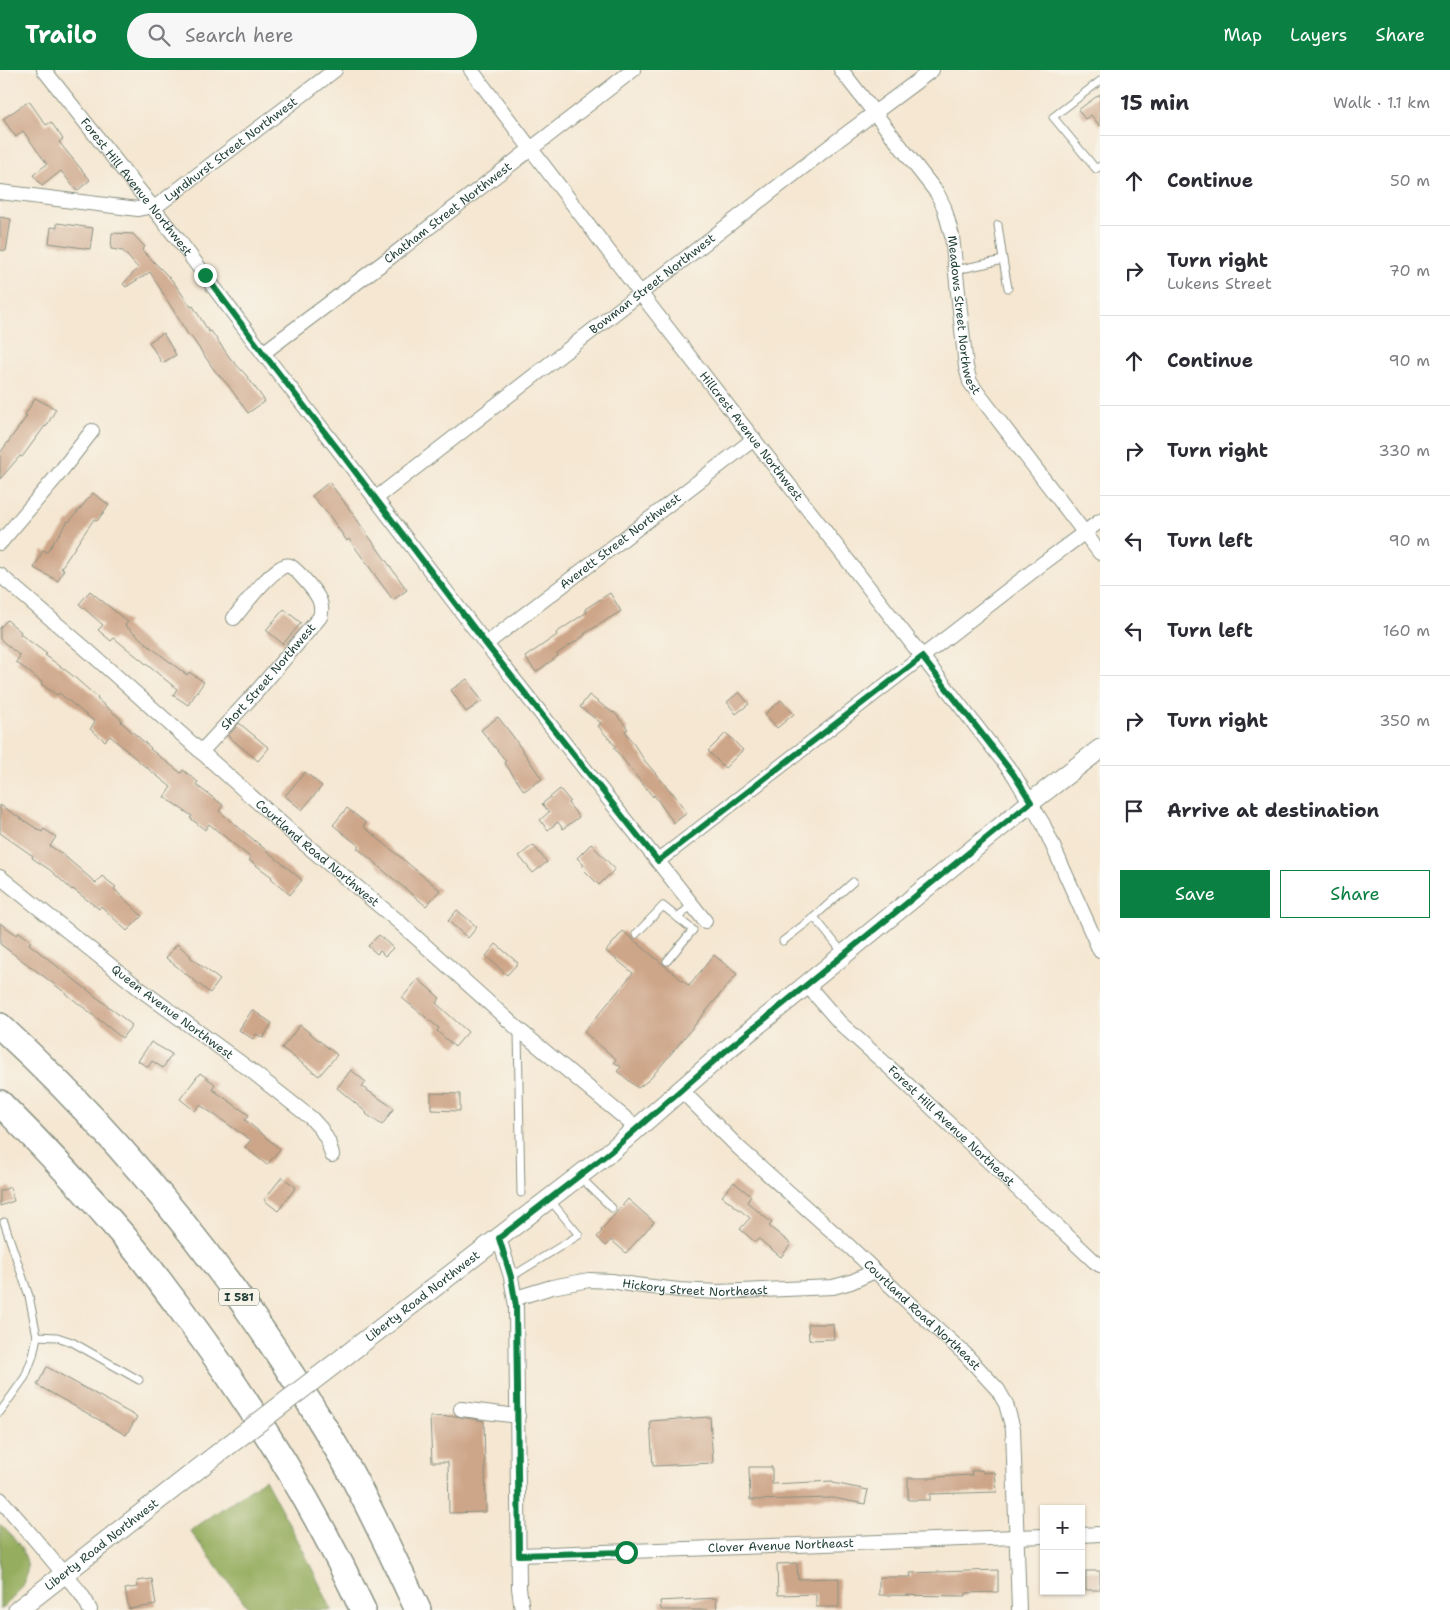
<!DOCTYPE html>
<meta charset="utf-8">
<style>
:root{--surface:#fff;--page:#f7f7f7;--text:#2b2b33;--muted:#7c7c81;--line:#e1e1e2;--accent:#0b8043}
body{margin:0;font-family:"Shantell Sans",sans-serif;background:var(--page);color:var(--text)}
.controls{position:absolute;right:15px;bottom:15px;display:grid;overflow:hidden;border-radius:0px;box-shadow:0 1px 4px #0004}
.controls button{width:45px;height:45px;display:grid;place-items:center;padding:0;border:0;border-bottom:1px solid var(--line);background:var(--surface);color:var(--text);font:25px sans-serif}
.stop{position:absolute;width:15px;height:15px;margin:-11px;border:4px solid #0b8043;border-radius:50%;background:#fff}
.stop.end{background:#0b8043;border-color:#fff;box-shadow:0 1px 5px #0008}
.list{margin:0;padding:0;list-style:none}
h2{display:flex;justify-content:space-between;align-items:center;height:65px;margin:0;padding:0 20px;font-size:21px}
h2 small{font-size:16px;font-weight:400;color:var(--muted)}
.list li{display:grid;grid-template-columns:32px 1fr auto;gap:15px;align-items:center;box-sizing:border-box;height:90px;padding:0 20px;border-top:1px solid var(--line)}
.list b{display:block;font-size:19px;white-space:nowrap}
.list p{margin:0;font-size:16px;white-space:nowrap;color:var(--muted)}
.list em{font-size:16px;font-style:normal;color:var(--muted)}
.actions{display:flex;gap:10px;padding:15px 20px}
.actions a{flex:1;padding:11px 0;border:1px solid var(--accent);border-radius:0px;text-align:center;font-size:18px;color:var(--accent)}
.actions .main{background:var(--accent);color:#fff}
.icon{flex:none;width:28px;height:28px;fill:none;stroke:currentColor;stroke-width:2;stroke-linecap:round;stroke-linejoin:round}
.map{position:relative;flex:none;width:1100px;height:1540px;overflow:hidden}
header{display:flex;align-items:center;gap:30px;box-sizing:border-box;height:70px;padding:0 25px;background:var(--accent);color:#fff}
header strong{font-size:24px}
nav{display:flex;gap:28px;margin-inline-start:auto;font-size:18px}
.search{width:350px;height:45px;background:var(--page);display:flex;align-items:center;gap:12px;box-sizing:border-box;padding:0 18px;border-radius:28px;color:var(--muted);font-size:19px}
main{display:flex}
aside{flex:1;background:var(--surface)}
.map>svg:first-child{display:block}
</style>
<header>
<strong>Trailo</strong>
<div class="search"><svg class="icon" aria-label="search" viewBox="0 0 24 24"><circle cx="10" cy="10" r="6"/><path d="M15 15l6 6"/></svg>Search here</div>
<nav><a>Map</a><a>Layers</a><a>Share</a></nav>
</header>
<main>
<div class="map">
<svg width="1100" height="1540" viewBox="0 0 1100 1540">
<rect width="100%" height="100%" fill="#f7f3e8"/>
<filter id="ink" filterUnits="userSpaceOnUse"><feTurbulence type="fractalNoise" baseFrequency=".02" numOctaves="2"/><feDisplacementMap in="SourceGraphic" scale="10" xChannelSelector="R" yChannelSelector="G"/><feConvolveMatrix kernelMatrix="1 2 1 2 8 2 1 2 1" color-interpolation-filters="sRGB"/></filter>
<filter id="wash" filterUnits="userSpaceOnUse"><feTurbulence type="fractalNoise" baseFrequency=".0096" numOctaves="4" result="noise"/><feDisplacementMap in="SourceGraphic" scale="20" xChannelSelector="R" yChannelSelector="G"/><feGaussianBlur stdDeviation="1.12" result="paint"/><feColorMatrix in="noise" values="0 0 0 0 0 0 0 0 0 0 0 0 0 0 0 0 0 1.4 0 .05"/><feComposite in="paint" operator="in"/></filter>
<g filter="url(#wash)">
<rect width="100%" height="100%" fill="#f5e7d2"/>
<g fill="#95ad5f" stroke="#5a754a">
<polygon points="265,1409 302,1478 332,1540 250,1540 190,1461"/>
<path d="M 0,1454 C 9,1463 19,1472 24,1484 C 35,1506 16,1527 0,1540 Z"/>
</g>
<g id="blocks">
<g fill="#cda588">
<polygon points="1100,24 1100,56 1091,45 1085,49 1078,40"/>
<polygon points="29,31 46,55 51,52 63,69 59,72 90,110 77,121 61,101 42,116 33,105 47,94 23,61 16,67 3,49"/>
<polygon points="0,147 11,149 6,181 0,180"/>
<polygon points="57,153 93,158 90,179 49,173 51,157 57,158"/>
<polygon points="112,163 133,164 145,177 142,180 172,210 191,237 193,236 209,262 211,261 230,288 246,305 265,331 248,343 228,315 215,301 190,265 189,266 150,202 126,217 123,214 138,198 123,181 111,179"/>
<polygon points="163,263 176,285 162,293 149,272"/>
<polygon points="35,328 56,339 46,357 45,356 22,387 20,386 0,409 0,383 27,346 25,345"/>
<polygon points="329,412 345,433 407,520 393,530 349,469 347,471 329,445 312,426"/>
<polygon points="93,423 109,435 97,451 94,449 61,498 64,499 58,511 34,498 43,480 47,482 68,451 69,452"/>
<polygon points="90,521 128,552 125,555 149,576 187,605 189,602 204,612 188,635 173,625 177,619 114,568 111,571 98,560 103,555 79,534"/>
<polygon points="610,523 621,541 584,564 585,565 557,584 558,586 536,602 525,587 557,565 556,563 587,542 585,539"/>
<polygon points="284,539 301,553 283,574 266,560"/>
<polygon points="7,550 21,562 20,564 47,584 45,585 72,605 98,628 97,629 122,650 121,652 151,678 150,679 181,703 183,700 198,712 196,715 223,735 219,741 302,810 290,825 271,808 272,807 249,790 251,788 209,754 205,760 190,748 192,746 164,727 171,717 142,694 110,666 105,671 90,659 95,652 59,623 57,625 41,614 42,612 16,592 20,586 0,569 0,558"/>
<polygon points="467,609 482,631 466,642 451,620"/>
<polygon points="739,622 749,634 736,644 727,632"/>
<polygon points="589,625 613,643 614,642 628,659 625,661 645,691 672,723 673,723 687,743 674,753 654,725 653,727 614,678 616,677 598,656 601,653 580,637"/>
<polygon points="781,630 794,644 777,658 765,644"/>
<polygon points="498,647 512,665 542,709 524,721 504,692 506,691 481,660"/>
<polygon points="239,653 269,678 258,691 228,666"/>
<polygon points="726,663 743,680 725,698 708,681"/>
<polygon points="305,702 322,716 302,740 285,726"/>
<polygon points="560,719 570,731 568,733 579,747 563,759 558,752 548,760 540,750 549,742 542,734"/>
<polygon points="0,735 42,762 44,759 56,767 50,776 61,783 96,813 102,806 116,817 114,819 142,846 127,861 101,836 99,839 73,819 72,820 50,800 32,788 33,786 0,763"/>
<polygon points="347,738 366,753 363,756 440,820 426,836 378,796 378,795 357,778 359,776 333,755"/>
<polygon points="591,774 615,799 599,815 581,797 584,795 577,788"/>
<polygon points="533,775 547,792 533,803 519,786"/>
<polygon points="457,840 477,857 468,868 448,851"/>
<polygon points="0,853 17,865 19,862 31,871 29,874 132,955 122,968 54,914 0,874"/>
<polygon points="623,861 689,916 714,885 737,904 650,1009 638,1018 617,1001 621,997 614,992 616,989 584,962 633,903 606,881"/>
<polygon points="379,865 393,878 385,886 380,881 377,884 368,876"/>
<polygon points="177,874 191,886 190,887 220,910 210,923 166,888"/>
<polygon points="496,874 518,893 507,905 486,886"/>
<polygon points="418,909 440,928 436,933 468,962 455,977 437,961 439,958 402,928"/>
<polygon points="252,940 272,953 263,968 256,964 253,969 239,960"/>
<polygon points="300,955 337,985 319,1006 282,978"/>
<polygon points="151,972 172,984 163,998 152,991 148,997 138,991"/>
<polygon points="351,1000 366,1012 362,1017 394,1038 382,1055 366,1044 367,1043 337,1018"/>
<polygon points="200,1003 215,1014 212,1019 249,1045 245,1050 280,1079 267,1095 245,1077 251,1070 200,1035 195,1041 180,1029"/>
<polygon points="431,1023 460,1024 460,1041 431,1040"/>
<polygon points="282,1107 296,1117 278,1141 264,1130"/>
<polygon points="734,1112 751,1126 747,1132 772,1153 769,1156 791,1174 781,1187 759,1169 755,1172 740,1159 750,1148 722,1126"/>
<polygon points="10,1117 14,1131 0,1136 0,1121"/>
<polygon points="628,1129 654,1152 626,1183 611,1170 606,1176 597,1167 602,1161 601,1160"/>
<polygon points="808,1254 833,1254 834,1269 809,1270"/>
<polygon points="47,1297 137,1347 126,1365 37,1315"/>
<polygon points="456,1346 484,1351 486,1442 449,1443 448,1392 432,1392 430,1347"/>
<polygon points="710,1347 713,1393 653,1396 650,1351"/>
<polygon points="749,1397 772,1397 772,1414 833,1411 833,1413 868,1420 865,1434 833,1428 750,1430"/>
<polygon points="982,1400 983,1403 995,1402 997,1422 930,1424 930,1430 908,1430 908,1408 937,1408 937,1407 972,1405 971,1401"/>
<polygon points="797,1493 798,1509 839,1508 839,1537 816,1537 816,1524 778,1525 777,1494"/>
<polygon points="998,1500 998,1522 966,1523 966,1526 879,1525 879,1507 911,1507 910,1503"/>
<rect x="1086" y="1501" width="14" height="19"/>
<polygon points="152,1509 156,1535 129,1539 125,1519 138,1517 137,1511"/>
<polygon points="716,1528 717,1540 661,1540 660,1531"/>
</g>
</g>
</g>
<g filter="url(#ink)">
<use href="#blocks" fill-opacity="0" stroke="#8a9283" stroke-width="1"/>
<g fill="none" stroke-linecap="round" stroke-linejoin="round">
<g stroke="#8a9283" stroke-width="9">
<g id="lane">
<polyline points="1100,11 1053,47 1096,99 1100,96"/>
<polyline points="998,155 1003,190"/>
<polyline points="956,200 1003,190 1008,218"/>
<polyline points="636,864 663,836 678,848 692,834"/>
<polyline points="783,871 814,847"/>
<polyline points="844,884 814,847 853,812"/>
<polyline points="667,891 693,860 678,848"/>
<polyline points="518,961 521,1123"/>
<polyline points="580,1107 612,1138"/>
<polyline points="511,1207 579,1165 550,1130"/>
<polyline points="37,1266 57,1267 72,1272 139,1310"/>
<polyline points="0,1342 25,1307 33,1286 37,1266 29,1226 4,1152"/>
</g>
</g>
<g stroke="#8a9283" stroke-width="16">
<g id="street">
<path id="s1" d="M 44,0 L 180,172 L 263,283 L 344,387 L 486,574 L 705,851"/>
<path id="s2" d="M 471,0 L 641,224 L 1014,705 L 1043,754 L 1100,881"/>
<path id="s3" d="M 841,0 L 937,123 L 944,137 L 952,166 L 966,297 L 970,312 L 977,322 L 1100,483"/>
<path id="s4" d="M 0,122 L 138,139 L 158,135 L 335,0"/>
<path id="s5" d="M 263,283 L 388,189 L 633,0"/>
<path id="s6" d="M 375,429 L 838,70 L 932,0"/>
<polyline points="0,473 57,406 92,361"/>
<path id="s7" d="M 0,505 L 86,579 L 299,769 L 399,852 L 518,959 L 638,1059"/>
<path id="s8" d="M 486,574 L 754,369"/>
<path id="s9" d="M 201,682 L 258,620 L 320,547 C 324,534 318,526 310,516 C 305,510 297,500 290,496 C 278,490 242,538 234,548"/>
<polyline points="658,791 1042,494 1100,451"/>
<path id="s10" d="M 0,807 L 140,919 L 249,999 L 311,1048 L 321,1059 L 328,1071 L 332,1085"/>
<path id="s11" d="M 807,915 L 841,954 L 889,997 L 1094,1191 L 1100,1195"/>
<path id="s12" d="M 681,1020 L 739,1078 L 851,1178 L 914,1238 L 965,1284 L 998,1320 L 1006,1334 L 1013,1359 L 1019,1540"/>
<polyline points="499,1168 511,1207 516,1236 519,1518 522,1540"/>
<path id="s13" d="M 516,1228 L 552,1217 L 589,1210 L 612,1211 L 635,1215 L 679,1220 L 718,1222 L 833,1217 L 851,1212 L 875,1201"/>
<polyline points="461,1339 518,1346"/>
<path d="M 0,1429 C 20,1451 39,1474 58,1497 C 70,1512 83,1522 90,1540"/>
<polyline points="1081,1465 1100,1464"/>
<path id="s14" d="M 519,1485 L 1044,1466"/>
</g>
</g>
<g stroke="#8a9283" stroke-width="21">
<g id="secondary">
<path id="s15" d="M 345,1286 L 610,1082 L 729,978 L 1031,732 L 1100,679"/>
<path id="s16" d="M 18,1540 L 216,1385"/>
</g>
</g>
<g stroke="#8a9283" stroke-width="28">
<g id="highway">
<path d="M 0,956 C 137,1082 253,1232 346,1394 C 372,1441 395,1491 418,1540"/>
<path d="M 0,1033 C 44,1077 87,1123 128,1171 C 146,1192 162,1215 179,1237 C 250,1331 313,1433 363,1540"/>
</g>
</g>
<use href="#lane" stroke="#fff" stroke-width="7"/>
<use href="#street" stroke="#fff" stroke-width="14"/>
<use href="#secondary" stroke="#fff" stroke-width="19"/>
<use href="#highway" stroke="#fff" stroke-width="25"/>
<g stroke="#8a9283" stroke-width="21" stroke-linecap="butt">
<polyline id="secondary-bridge" points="216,1385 345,1286"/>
</g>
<use href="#secondary-bridge" stroke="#fff" stroke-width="19"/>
</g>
</g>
<g fill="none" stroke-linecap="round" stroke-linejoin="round" filter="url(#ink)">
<polyline stroke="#0b8043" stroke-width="6" points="205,205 263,283 344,387 486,574 658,791 922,587 1014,705 1031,732 729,978 610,1082 499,1168 511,1207 516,1236 519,1485 626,1482"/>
</g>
<g text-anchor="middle" stroke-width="4" stroke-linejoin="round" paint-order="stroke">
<rect fill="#f7f3e8" stroke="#60746a" stroke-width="1" x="219" y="1218.5" width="40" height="17" rx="4"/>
<g font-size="11" font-weight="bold" fill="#1f3d34">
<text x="239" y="1231">I 581</text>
</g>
<g font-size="12" fill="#1f3d34" stroke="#f7f3e8">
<text dy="4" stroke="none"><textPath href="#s4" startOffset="251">Lyndhurst Street Northwest</textPath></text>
<text dy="4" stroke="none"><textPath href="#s1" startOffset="149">Forest Hill Avenue Northwest</textPath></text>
<text dy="4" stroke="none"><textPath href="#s5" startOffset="232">Chatham Street Northwest</textPath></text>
<text dy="4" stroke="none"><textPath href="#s6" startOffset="351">Bowman Street Northwest</textPath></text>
<text dy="4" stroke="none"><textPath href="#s3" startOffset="282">Meadows Street Northwest</textPath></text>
<text dy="4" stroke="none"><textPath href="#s2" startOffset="461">Hillcrest Avenue Northwest</textPath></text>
<text dy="4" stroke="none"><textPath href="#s8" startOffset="169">Averett Street Northwest</textPath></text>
<text dy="4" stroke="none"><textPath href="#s9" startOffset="101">Short Street Northwest</textPath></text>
<text dy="4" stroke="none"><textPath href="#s7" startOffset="422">Courtland Road Northwest</textPath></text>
<text dy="4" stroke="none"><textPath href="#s10" startOffset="219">Queen Avenue Northwest</textPath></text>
<text dy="4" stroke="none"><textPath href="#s11" startOffset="202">Forest Hill Avenue Northeast</textPath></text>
<text dy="4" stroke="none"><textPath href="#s13" startOffset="182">Hickory Street Northeast</textPath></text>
<text dy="4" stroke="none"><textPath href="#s15" startOffset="98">Liberty Road Northwest</textPath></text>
<text dy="4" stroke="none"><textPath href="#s12" startOffset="330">Courtland Road Northeast</textPath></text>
<text dy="4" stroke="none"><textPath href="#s16" startOffset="106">Liberty Road Northwest</textPath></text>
<text dy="4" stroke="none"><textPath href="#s14" startOffset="262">Clover Avenue Northeast</textPath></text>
</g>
</g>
</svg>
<div class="controls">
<button>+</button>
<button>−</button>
</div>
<div class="stop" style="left:626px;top:1482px"></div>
<div class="stop end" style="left:205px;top:205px"></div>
</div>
<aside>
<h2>15 min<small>Walk · 1.1 km</small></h2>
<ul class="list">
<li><svg class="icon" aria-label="ahead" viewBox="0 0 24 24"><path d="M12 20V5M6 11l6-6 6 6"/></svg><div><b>Continue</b></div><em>50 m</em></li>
<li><svg class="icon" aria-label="right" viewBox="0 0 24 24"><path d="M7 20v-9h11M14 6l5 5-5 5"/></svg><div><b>Turn right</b><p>Lukens Street</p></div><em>70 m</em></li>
<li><svg class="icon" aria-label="ahead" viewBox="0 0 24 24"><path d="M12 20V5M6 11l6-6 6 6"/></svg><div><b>Continue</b></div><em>90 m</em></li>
<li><svg class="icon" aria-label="right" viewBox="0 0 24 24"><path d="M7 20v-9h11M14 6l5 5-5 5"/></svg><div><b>Turn right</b></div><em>330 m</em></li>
<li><svg class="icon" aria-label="left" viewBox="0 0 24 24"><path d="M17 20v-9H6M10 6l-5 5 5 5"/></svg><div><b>Turn left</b></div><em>90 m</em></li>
<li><svg class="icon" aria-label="left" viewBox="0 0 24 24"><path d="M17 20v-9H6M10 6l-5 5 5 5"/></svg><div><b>Turn left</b></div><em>160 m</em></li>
<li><svg class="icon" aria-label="right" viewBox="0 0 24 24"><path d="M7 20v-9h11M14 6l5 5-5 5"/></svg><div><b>Turn right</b></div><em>350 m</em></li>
<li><svg class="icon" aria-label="arrive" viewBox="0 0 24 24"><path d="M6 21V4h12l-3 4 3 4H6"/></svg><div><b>Arrive at destination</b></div></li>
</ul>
<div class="actions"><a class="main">Save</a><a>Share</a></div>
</aside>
</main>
